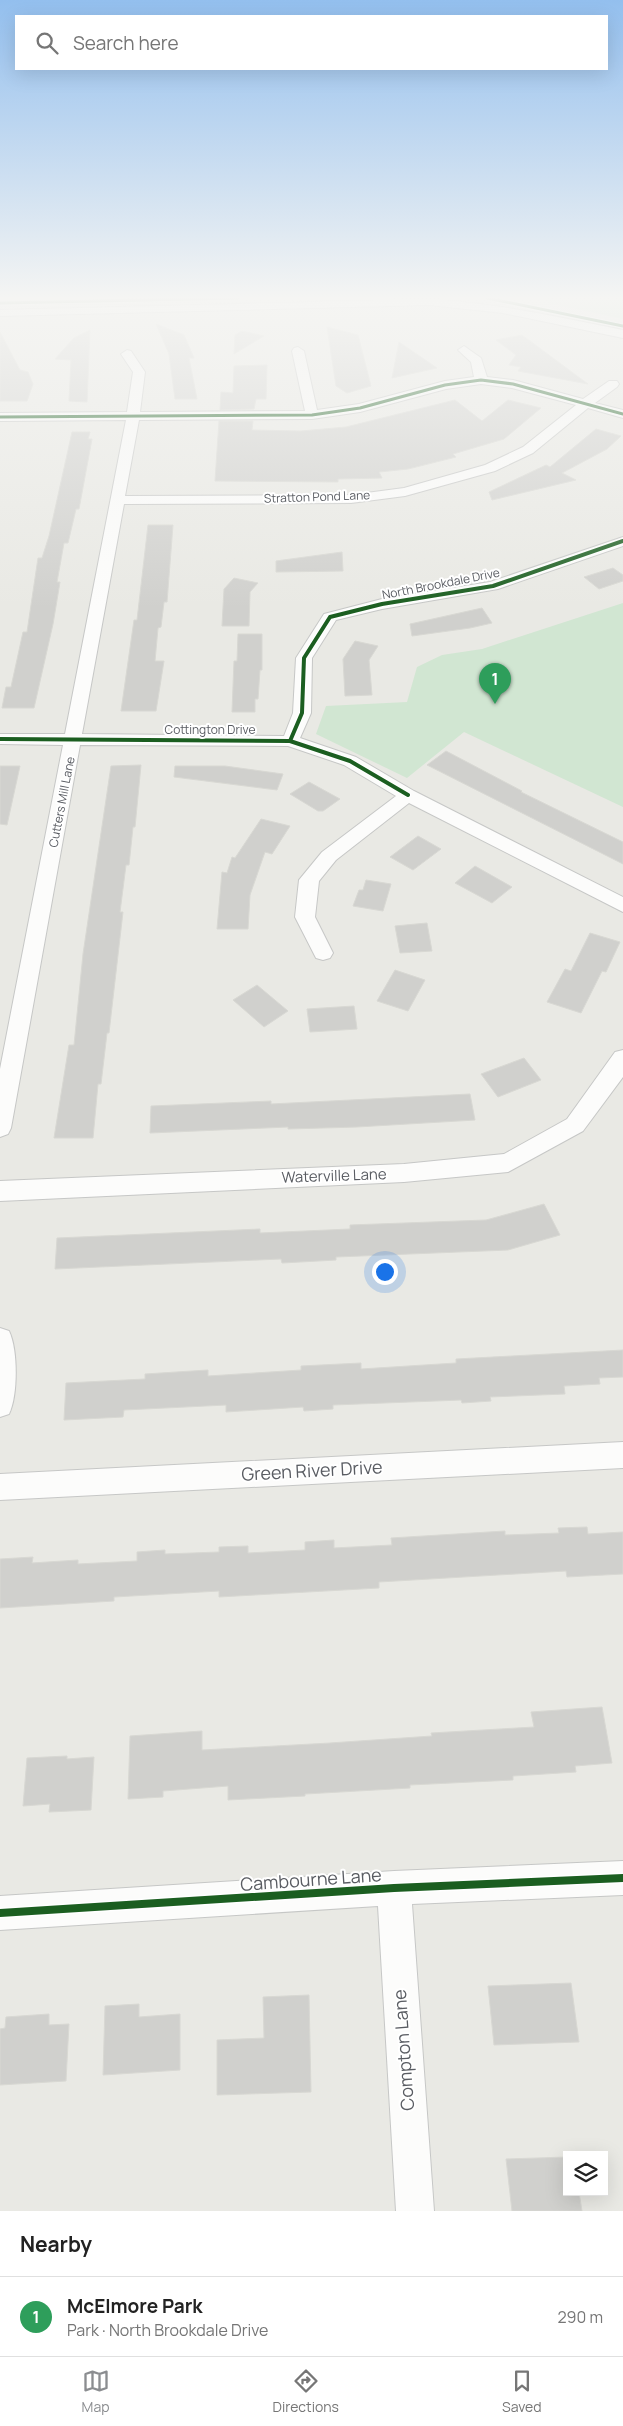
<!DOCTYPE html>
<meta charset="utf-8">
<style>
:root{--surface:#fff;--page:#f6f6f6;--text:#222;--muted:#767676;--line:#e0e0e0;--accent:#8b8d90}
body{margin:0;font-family:Manrope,sans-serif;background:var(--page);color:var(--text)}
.controls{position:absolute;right:15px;bottom:15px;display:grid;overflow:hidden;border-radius:0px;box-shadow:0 5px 20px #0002}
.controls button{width:45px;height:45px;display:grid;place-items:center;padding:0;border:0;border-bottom:1px solid var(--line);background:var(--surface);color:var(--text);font:25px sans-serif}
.you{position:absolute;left:384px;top:1271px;width:18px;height:18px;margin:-12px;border:4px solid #fff;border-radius:50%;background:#1a73e8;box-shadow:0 0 0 8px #1a73e833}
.badge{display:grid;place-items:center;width:32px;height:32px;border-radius:50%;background:var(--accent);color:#fff;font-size:16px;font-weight:700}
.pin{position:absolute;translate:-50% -41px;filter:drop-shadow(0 1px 2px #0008)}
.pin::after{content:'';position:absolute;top:26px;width:18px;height:15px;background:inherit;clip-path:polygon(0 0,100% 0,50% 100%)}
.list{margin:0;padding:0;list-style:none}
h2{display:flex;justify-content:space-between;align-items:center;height:65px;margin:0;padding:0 20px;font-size:21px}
h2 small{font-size:16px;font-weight:400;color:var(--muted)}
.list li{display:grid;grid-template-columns:32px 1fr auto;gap:15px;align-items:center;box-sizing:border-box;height:80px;padding:0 20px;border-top:1px solid var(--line)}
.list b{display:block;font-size:19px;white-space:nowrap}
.list p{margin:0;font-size:16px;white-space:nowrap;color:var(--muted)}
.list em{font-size:16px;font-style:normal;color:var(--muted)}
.icon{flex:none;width:28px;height:28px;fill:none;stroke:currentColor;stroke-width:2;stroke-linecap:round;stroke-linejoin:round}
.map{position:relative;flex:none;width:623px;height:2211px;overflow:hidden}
.search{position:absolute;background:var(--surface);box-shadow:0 5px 20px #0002;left:15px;right:15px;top:15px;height:55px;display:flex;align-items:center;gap:12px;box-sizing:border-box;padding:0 18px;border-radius:0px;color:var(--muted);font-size:19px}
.sheet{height:145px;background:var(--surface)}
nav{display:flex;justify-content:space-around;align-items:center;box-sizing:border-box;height:70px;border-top:1px solid var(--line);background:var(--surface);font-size:14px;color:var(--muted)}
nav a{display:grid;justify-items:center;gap:2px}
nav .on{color:var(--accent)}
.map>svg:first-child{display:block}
</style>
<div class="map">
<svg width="623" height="2211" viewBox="0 0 623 2211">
<rect width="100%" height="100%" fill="#e9e9e4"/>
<g fill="#d1e6d2">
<polygon points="547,298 623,298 623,319 548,303"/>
<polygon points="623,603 623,807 464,732 407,778 316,734 326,706 407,702 417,667 442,655 482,649"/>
</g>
<g fill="#d0d0cd" stroke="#d8d8d3">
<polygon points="156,324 184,335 194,358 189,358 197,399 175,399 169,354"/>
<polygon points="327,327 358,335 371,386 347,393 336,386"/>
<polygon points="90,330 87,402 69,401 71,360 55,359 74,338"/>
<polygon points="242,331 264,336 234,354 235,335"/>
<polygon points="0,332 20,370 28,372 33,384 27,401 0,401"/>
<polygon points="522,335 588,384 518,371 521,367 509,365 516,355 496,340"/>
<polygon points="399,342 437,368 392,378"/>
<polygon points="267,365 266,399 256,399 254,409 220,410 221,392 233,393 234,366"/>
<polygon points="455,400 482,421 508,400 541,408 504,439 453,454 456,457 408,469 379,472 382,478 338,479 338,482 215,481 219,421 253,421 252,430 301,431 346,427"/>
<polygon points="596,429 621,436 607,449 562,473 576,480 492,500 489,492 546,465 550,467"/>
<polygon points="72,432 90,432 88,439 92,439 79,509 76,509 68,543 64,543 57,582 60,582 53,624 34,708 2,708 6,687 11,687 23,632 27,632 38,558 42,558 49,536"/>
<polygon points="148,525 173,525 167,602 164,602 161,627 158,628 155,661 164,661 156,711 121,711 134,620 137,620"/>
<polygon points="342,552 343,571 276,572 276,561"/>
<polygon points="613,568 623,575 623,581 599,589 584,577"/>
<polygon points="234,578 258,583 250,592 249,626 222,626 224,589"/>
<polygon points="482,608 492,623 470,628 412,636 410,624"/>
<polygon points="238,634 262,634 262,670 260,670 258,699 255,699 255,712 232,712 234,661 237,661"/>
<polygon points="355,641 378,646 369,660 372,695 345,696 343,659"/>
<polygon points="446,751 522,791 521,792 623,842 623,864 427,765"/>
<polygon points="141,765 135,827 133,827 129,865 126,865 120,912 123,912 109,1033 107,1033 101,1084 98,1084 93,1138 54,1138 69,1045 74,1045 83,954 111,766"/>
<polygon points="0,766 20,766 7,825 0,824"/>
<polygon points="175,766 225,766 283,774 277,790 174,777"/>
<polygon points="309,782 340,799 323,811 318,811 290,794"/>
<polygon points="261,819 290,826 272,854 265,852 250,895 248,929 217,929 222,872 227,873 232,857 235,858"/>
<polygon points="418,836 441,849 413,870 390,857"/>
<polygon points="475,866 512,887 492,903 455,883"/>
<polygon points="366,880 391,884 383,911 353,906 359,890 363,890"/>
<polygon points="427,923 432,951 400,953 395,926"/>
<polygon points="590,933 620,942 606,972 602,971 581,1013 547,1002 565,969 571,971"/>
<polygon points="395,970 425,980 408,1011 377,1001"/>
<polygon points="257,985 288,1011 264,1027 233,1000"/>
<polygon points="354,1006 357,1029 310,1032 307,1009"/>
<polygon points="524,1058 541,1080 498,1097 481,1074"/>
<polygon points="470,1094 475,1120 357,1127 288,1129 288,1127 150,1133 151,1106 271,1101 271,1104"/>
<polygon points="544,1204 560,1235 508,1250 336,1257 336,1260 282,1263 281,1259 55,1269 57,1238 260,1229 260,1233 350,1229 350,1225 486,1220"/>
<polygon points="623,1350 623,1377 599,1378 600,1384 564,1386 565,1394 490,1397 491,1401 462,1403 461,1400 333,1405 333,1409 304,1411 303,1407 226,1412 226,1405 124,1410 123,1417 64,1420 66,1383 145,1379 145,1374 208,1370 208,1376 301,1370 301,1366 361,1363 361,1369 456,1363 456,1359"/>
<polygon points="587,1527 588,1534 623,1532 623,1574 567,1577 566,1571 379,1582 379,1588 219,1597 219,1591 114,1597 114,1601 0,1608 0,1559 33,1557 32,1563 78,1560 78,1564 137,1561 137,1552 165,1550 165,1554 219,1552 219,1547 248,1546 248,1553 305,1550 305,1542 334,1540 334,1548 392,1545 391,1538 505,1531 505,1535 559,1533 558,1528"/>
<polygon points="602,1707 612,1763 575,1766 576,1772 513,1776 513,1780 410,1785 410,1788 305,1794 305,1796 228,1800 228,1786 163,1791 163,1797 128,1799 130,1736 202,1731 202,1750 330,1743 432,1736 431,1733 534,1727 531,1712"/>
<polygon points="67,1756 67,1759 94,1757 91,1810 49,1812 50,1804 23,1806 27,1758"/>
<polygon points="571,1983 579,2042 494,2045 488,1986"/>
<polygon points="309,1995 311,2092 217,2095 217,2040 264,2038 263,1997"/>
<polygon points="139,2004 139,2017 180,2014 180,2070 103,2075 105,2006"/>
<polygon points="49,2014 49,2025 69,2024 66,2081 0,2085 0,2029 5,2028 6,2017"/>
<polygon points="567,2157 567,2192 579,2192 582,2211 512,2211 506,2159"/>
</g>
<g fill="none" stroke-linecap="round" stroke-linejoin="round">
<g stroke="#c6c7c6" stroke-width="2">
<g id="minor">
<path d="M 429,299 C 495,303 559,317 623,330 L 623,338 L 503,313 L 429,305 L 0,316 L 0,310 Z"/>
<path d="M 464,346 L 481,358 L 487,377 L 513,380 L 583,399 L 609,381 L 617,381 L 619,384 L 617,387 L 595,403 L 623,410 L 623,418 L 588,408 L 533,453 L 495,471 L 405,496 L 351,503 L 124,504 L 82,734 L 284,736 L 293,713 L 296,658 L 324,614 L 382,599 L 490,582 L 623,537 L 623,546 L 498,589 L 382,609 L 336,620 L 312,658 L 311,713 L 300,738 L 356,757 L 414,791 L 623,897 L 623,912 L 409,803 L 336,860 L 319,881 L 315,917 L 333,953 L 330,958 L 323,960 L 316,958 L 295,917 L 299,880 L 322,852 L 396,796 L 344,765 L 288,746 L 80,745 L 11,1128 L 8,1134 L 0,1137 L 0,1069 L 63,745 L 0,744 L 0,734 L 65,734 L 126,420 L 0,421 L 0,413 L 127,412 L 133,372 L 121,354 L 127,350 L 131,351 L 145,372 L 140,412 L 305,411 L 292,351 L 294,348 L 298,347 L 304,351 L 317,410 L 359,404 L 445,381 L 474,377 L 471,362 L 458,350 ZM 481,384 L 512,388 L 576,405 L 523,447 L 485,465 L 404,488 L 351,495 L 125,496 L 139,420 L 312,419 L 360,412 L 446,389 Z"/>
<polygon points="623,1050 623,1077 583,1131 508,1172 404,1182 0,1201 0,1181 404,1164 504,1154 567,1119 615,1052"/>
<path d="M 0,1328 L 9,1331 C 18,1350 18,1395 9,1414 L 0,1417 Z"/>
<polygon points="623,1442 623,1468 0,1500 0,1474"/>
<polygon points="623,1861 623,1895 412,1904 434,2211 396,2211 378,1906 0,1930 0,1896 394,1871"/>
</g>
</g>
<use href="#minor" fill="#fcfcfb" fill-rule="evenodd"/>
<g stroke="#fff" stroke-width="5">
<g id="cycleway-far2">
<polyline points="487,298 623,326"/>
<polyline points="0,303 238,298"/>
<polyline points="0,417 312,415 360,408 445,385 481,380 513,384 623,414"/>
</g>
</g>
<g stroke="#fff" stroke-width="6">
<g id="cycleway-far1">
<polyline points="0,739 290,741 350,761 408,795"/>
<polyline points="290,741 302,713 304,658 330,617 382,604 493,586 623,541"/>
</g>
</g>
<g stroke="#fff" stroke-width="11">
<polyline id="cycleway" points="0,1913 394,1888 623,1878"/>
</g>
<use href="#cycleway-far2" stroke="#1b5e20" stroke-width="3"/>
<use href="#cycleway-far1" stroke="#1b5e20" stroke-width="4"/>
<use href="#cycleway" stroke="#1b5e20" stroke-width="8"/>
</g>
<linearGradient id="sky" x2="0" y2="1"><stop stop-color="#93bfee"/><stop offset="0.49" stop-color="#f5f5f3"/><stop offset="1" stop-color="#f5f5f3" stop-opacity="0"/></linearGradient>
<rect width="623" height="608" fill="url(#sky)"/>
<g text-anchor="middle" stroke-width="4" stroke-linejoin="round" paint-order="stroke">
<g font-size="12" fill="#595c62" stroke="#fff">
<text transform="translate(317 497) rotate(-2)" y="4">Stratton Pond Lane</text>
<text transform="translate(441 584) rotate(-11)" y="4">North Brookdale Drive</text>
<text x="210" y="734">Cottington Drive</text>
<text transform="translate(62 802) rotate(-79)" y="4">Cutters Mill Lane</text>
</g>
<g font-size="15" fill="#595c62" stroke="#fff">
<text transform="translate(334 1176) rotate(-2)" y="5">Waterville Lane</text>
</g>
<g font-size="18" fill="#595c62" stroke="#fff">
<text transform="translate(312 1471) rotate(-3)" y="6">Green River Drive</text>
<text transform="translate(311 1880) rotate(-4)" y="6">Cambourne Lane</text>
<text transform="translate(404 2050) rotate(-94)" y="6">Compton Lane</text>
</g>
</g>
</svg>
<div class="controls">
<button><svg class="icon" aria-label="layers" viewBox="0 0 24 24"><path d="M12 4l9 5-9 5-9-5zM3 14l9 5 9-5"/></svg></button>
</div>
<div class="you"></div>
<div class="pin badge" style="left:495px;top:704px;background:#2e9e5b">1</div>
<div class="search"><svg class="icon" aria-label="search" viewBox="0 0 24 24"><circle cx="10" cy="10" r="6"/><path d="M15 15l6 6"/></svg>Search here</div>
</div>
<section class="sheet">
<h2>Nearby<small></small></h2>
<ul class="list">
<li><span class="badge" style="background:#2e9e5b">1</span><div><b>McElmore Park</b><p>Park · North Brookdale Drive</p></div><em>290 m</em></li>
</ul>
</section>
<nav>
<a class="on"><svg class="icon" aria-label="map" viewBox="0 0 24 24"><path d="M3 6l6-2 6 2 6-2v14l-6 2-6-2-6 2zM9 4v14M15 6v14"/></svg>Map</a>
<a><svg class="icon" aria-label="directions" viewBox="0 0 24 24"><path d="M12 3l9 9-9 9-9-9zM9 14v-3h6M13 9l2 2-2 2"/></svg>Directions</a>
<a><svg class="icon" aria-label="saved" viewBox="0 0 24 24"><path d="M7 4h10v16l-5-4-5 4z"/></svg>Saved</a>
</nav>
